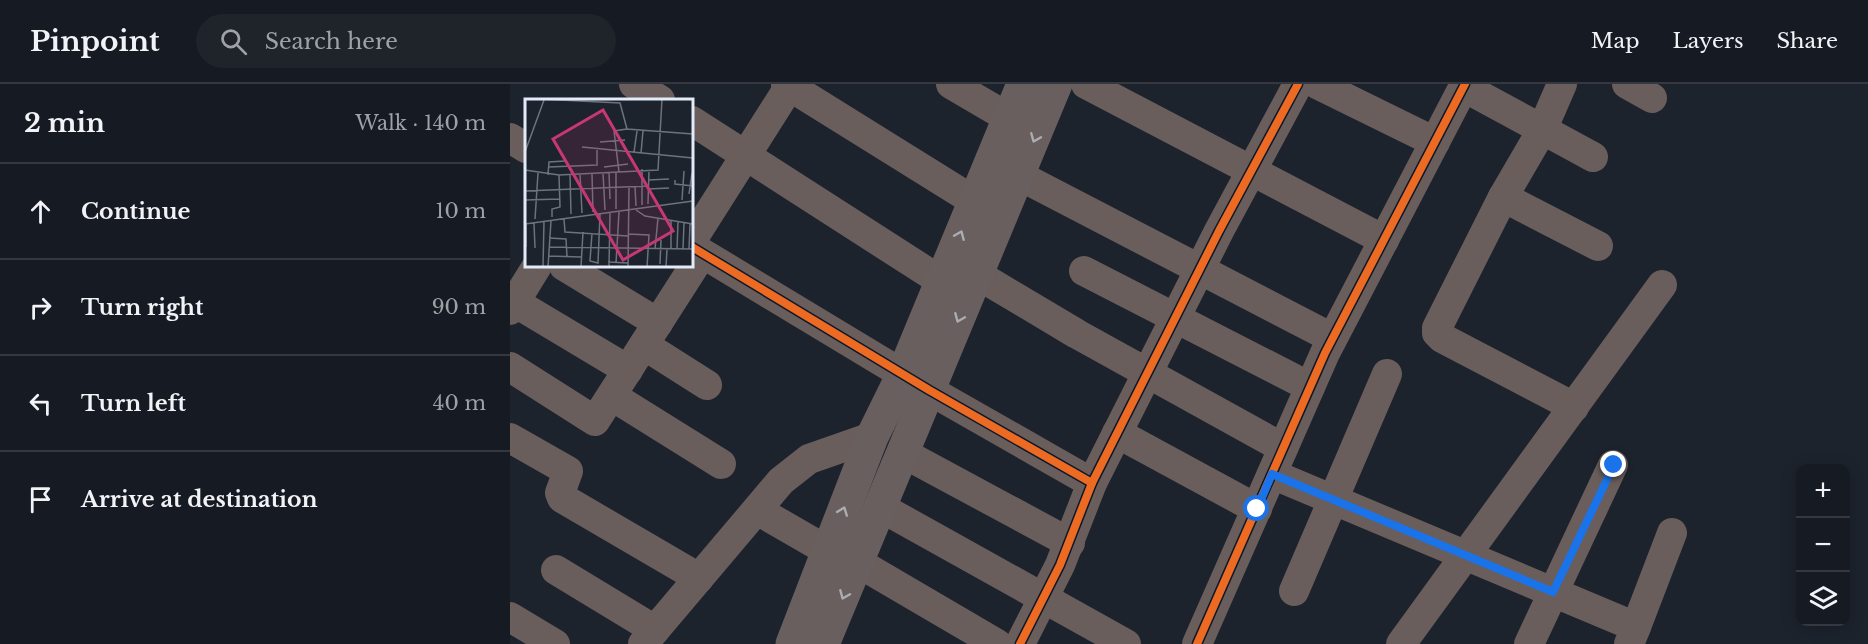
<!DOCTYPE html>
<meta charset="utf-8">
<style>
:root{--surface:#161a22;--page:#1f232a;--text:#f1f3f6;--muted:#9ea1a5;--line:#353840}
body{margin:0;font-family:"Libre Baskerville",serif;background:var(--page);color:var(--text)}
.controls{position:absolute;right:18px;bottom:18px;display:grid;overflow:hidden;border-radius:12px;box-shadow:0 3px 15px #0003}
.controls button{width:54px;height:54px;display:grid;place-items:center;padding:0;border:0;border-bottom:2px solid var(--line);background:var(--surface);color:var(--text);font:30px sans-serif}
.stop{position:absolute;width:18px;height:18px;margin:-14px;border:4px solid #1a73e8;border-radius:50%;background:#fff}
.stop.end{background:#1a73e8;border-color:#fff;box-shadow:0 2px 6px #0008}
.list{margin:0;padding:0;list-style:none}
h2{display:flex;justify-content:space-between;align-items:center;height:78px;margin:0;padding:0 24px;font-size:26px}
h2 small{font-size:20px;font-weight:400;color:var(--muted)}
.list li{display:grid;grid-template-columns:39px 1fr auto;gap:18px;align-items:center;box-sizing:border-box;height:96px;padding:0 24px;border-top:2px solid var(--line)}
.list b{display:block;font-size:22px;white-space:nowrap}
.list em{font-size:20px;font-style:normal;color:var(--muted)}
.icon{flex:none;width:33px;height:33px;fill:none;stroke:currentColor;stroke-width:2;stroke-linecap:round;stroke-linejoin:round}
.map{position:relative;flex:none;width:1358px;height:560px;overflow:hidden}
header{display:flex;align-items:center;gap:36px;box-sizing:border-box;height:84px;padding:0 30px;background:var(--surface);border-bottom:2px solid var(--line)}
header strong{font-size:28px}
nav{display:flex;gap:33px;margin-inline-start:auto;font-size:21px}
.search{width:420px;height:54px;background:var(--page);display:flex;align-items:center;gap:15px;box-sizing:border-box;padding:0 21px;border-radius:33px;color:var(--muted);font-size:22px}
main{display:flex}
aside{flex:1;background:var(--surface)}
.map>svg:first-child{display:block}
</style>
<header>
<strong>Pinpoint</strong>
<div class="search"><svg class="icon" aria-label="search" viewBox="0 0 24 24"><circle cx="10" cy="10" r="6"/><path d="M15 15l6 6"/></svg>Search here</div>
<nav><a>Map</a><a>Layers</a><a>Share</a></nav>
</header>
<main>
<aside>
<h2>2 min<small>Walk · 140 m</small></h2>
<ul class="list">
<li><svg class="icon" aria-label="ahead" viewBox="0 0 24 24"><path d="M12 20V5M6 11l6-6 6 6"/></svg><div><b>Continue</b></div><em>10 m</em></li>
<li><svg class="icon" aria-label="right" viewBox="0 0 24 24"><path d="M7 20v-9h11M14 6l5 5-5 5"/></svg><div><b>Turn right</b></div><em>90 m</em></li>
<li><svg class="icon" aria-label="left" viewBox="0 0 24 24"><path d="M17 20v-9H6M10 6l-5 5 5 5"/></svg><div><b>Turn left</b></div><em>40 m</em></li>
<li><svg class="icon" aria-label="arrive" viewBox="0 0 24 24"><path d="M6 21V4h12l-3 4 3 4H6"/></svg><div><b>Arrive at destination</b></div></li>
</ul>
</aside>
<div class="map">
<svg width="1358" height="560" viewBox="0 0 1358 560">
<rect width="100%" height="100%" fill="#1d232d"/>
<g fill="none" stroke-linecap="round" stroke-linejoin="round">
<g stroke="#695e5b" stroke-width="30">
<polyline points="124,0 150,16"/>
<polyline points="276,0 464,117"/>
<polyline points="441,0 499,34"/>
<polyline points="576,0 874,156"/>
<polyline points="807,0 925,58"/>
<polyline points="1052,0 1032,46 993,113 927,244 927,249 932,254 1064,323"/>
<polyline points="1117,0 1142,14"/>
<polyline points="954,3 1083,73"/>
<polyline points="182,37 431,197"/>
<polyline points="0,54 16,64"/>
<polyline points="510,92 822,254"/>
<polyline points="993,113 1088,162"/>
<polyline points="182,156 281,0"/>
<polyline points="182,163 419,306 582,399"/>
<polyline points="54,182 148,239"/>
<polyline points="574,187 800,303"/>
<polyline points="468,191 567,250 773,364"/>
<polyline points="4,218 118,286"/>
<polyline points="0,226 27,182"/>
<polyline points="134,261 197,301"/>
<polyline points="0,283 85,337 192,170"/>
<polyline points="102,312 211,380"/>
<polyline points="607,349 747,425"/>
<polyline points="0,354 58,387 50,409 52,414 189,494"/>
<polyline points="393,369 560,459"/>
<polyline points="762,390 1126,543 1119,560"/>
<polyline points="370,423 616,560"/>
<polyline points="247,426 318,467"/>
<polyline points="347,478 487,560"/>
<polyline points="46,486 145,546"/>
<polyline points="784,507 877,290"/>
<polyline points="0,533 45,560"/>
<polyline points="1126,543 1162,449"/>
<polyline points="133,560 271,397 299,375 362,353"/>
<polyline points="510,560 550,481 582,399 709,147 788,0"/>
<polyline points="687,560 815,269 955,0"/>
<polyline points="891,560 1152,201"/>
<polyline points="1019,560 1103,381"/>
</g>
<g stroke="#695f5e" stroke-width="33">
<polyline points="282,560 362,353 393,290 513,0"/>
<polyline points="313,560 546,0"/>
</g>
<g stroke="#0d182a" stroke-width="11">
<g id="cycleway">
<polyline points="182,163 419,306 582,399"/>
<polyline points="510,560 550,481 582,399 709,147 788,0"/>
<polyline points="687,560 815,269 955,0"/>
</g>
</g>
<use href="#cycleway" stroke="#ed6a23" stroke-width="8"/>
</g>
<defs><path id="oneway-chevron" d="M-2-3.5L2.5 0L-2 3.5" fill="none" stroke-width="1.6" stroke-linecap="round" stroke-linejoin="round" transform="scale(1.5)"/></defs>
<g stroke="#acacb3">
<use href="#oneway-chevron" transform="translate(525 54) rotate(112)"/>
<use href="#oneway-chevron" transform="translate(450 151) rotate(-67)"/>
<use href="#oneway-chevron" transform="translate(449 234) rotate(113)"/>
<use href="#oneway-chevron" transform="translate(333 427) rotate(-69)"/>
<use href="#oneway-chevron" transform="translate(334 511) rotate(113)"/>
</g>
<g fill="none" stroke-linecap="round" stroke-linejoin="round">
<polyline stroke="#1a73e8" stroke-width="8" points="747,425 762,390 1043,508 1104,381"/>
</g>
<g transform="translate(15 15)">
<rect width="168" height="168" fill="#1d232d"/>
<path fill="none" stroke="#6c737e" stroke-width="1.5" d="M 15,0 L 95,4 L 102,30 L 168,35M 75,43 L 100,41M 57,48 L 168,59M 0,53 L 19,1M 109,53 L 112,32M 116,54 L 118,32M 24,68 L 72,66 L 72,49M 79,68 L 103,65M 117,70 L 117,106M 0,71 L 34,76 L 133,71 L 137,0M 91,73 L 91,110M 94,73 L 89,32 L 102,30M 78,74 L 80,111M 84,74 L 85,100M 55,75 L 57,114M 67,75 L 68,113M 23,76 L 24,63 L 40,62M 45,76 L 46,115M 123,81 L 144,80M 150,81 L 150,85 L 168,87M 110,87 L 111,107M 123,90 L 144,89M 0,92 L 123,87M 164,95 L 167,74M 0,101 L 35,100M 157,101 L 159,72M 123,105 L 124,71M 111,111 L 120,117 L 168,125M 27,118 L 27,110 L 35,108 L 34,76M 10,120 L 13,74M 39,120 L 40,133 L 103,137M 9,124 L 10,149M 0,125 L 168,102M 67,134 L 65,162 L 73,164 L 75,115M 103,135 L 124,136 L 122,168M 24,139 L 41,140 L 42,158M 1,148 L 1,125M 24,148 L 168,150M 130,150 L 133,119M 146,150 L 146,121M 152,150 L 153,123M 158,150 L 159,124M 164,150 L 165,125M 23,157 L 56,158M 83,163 L 103,164M 91,164 L 94,113M 135,165 L 136,141M 18,168 L 19,122M 23,168 L 26,122M 56,168 L 58,133M 84,168 L 85,114M 103,168 L 104,89M 141,168 L 142,150"/>
<path fill="#c73873" fill-opacity="0.15" stroke="#c73873" stroke-width="3" d="M 78,11 L 148,132 L 98,161 L 28,40 Z"/>
<rect width="168" height="168" fill="none" stroke="#e3ebf8" stroke-width="3"/>
</g>
</svg>
<div class="controls">
<button>+</button>
<button>−</button>
<button><svg class="icon" aria-label="layers" viewBox="0 0 24 24"><path d="M12 4l9 5-9 5-9-5zM3 14l9 5 9-5"/></svg></button>
</div>
<div class="stop" style="left:747px;top:425px"></div>
<div class="stop end" style="left:1104px;top:381px"></div>
</div>
</main>
